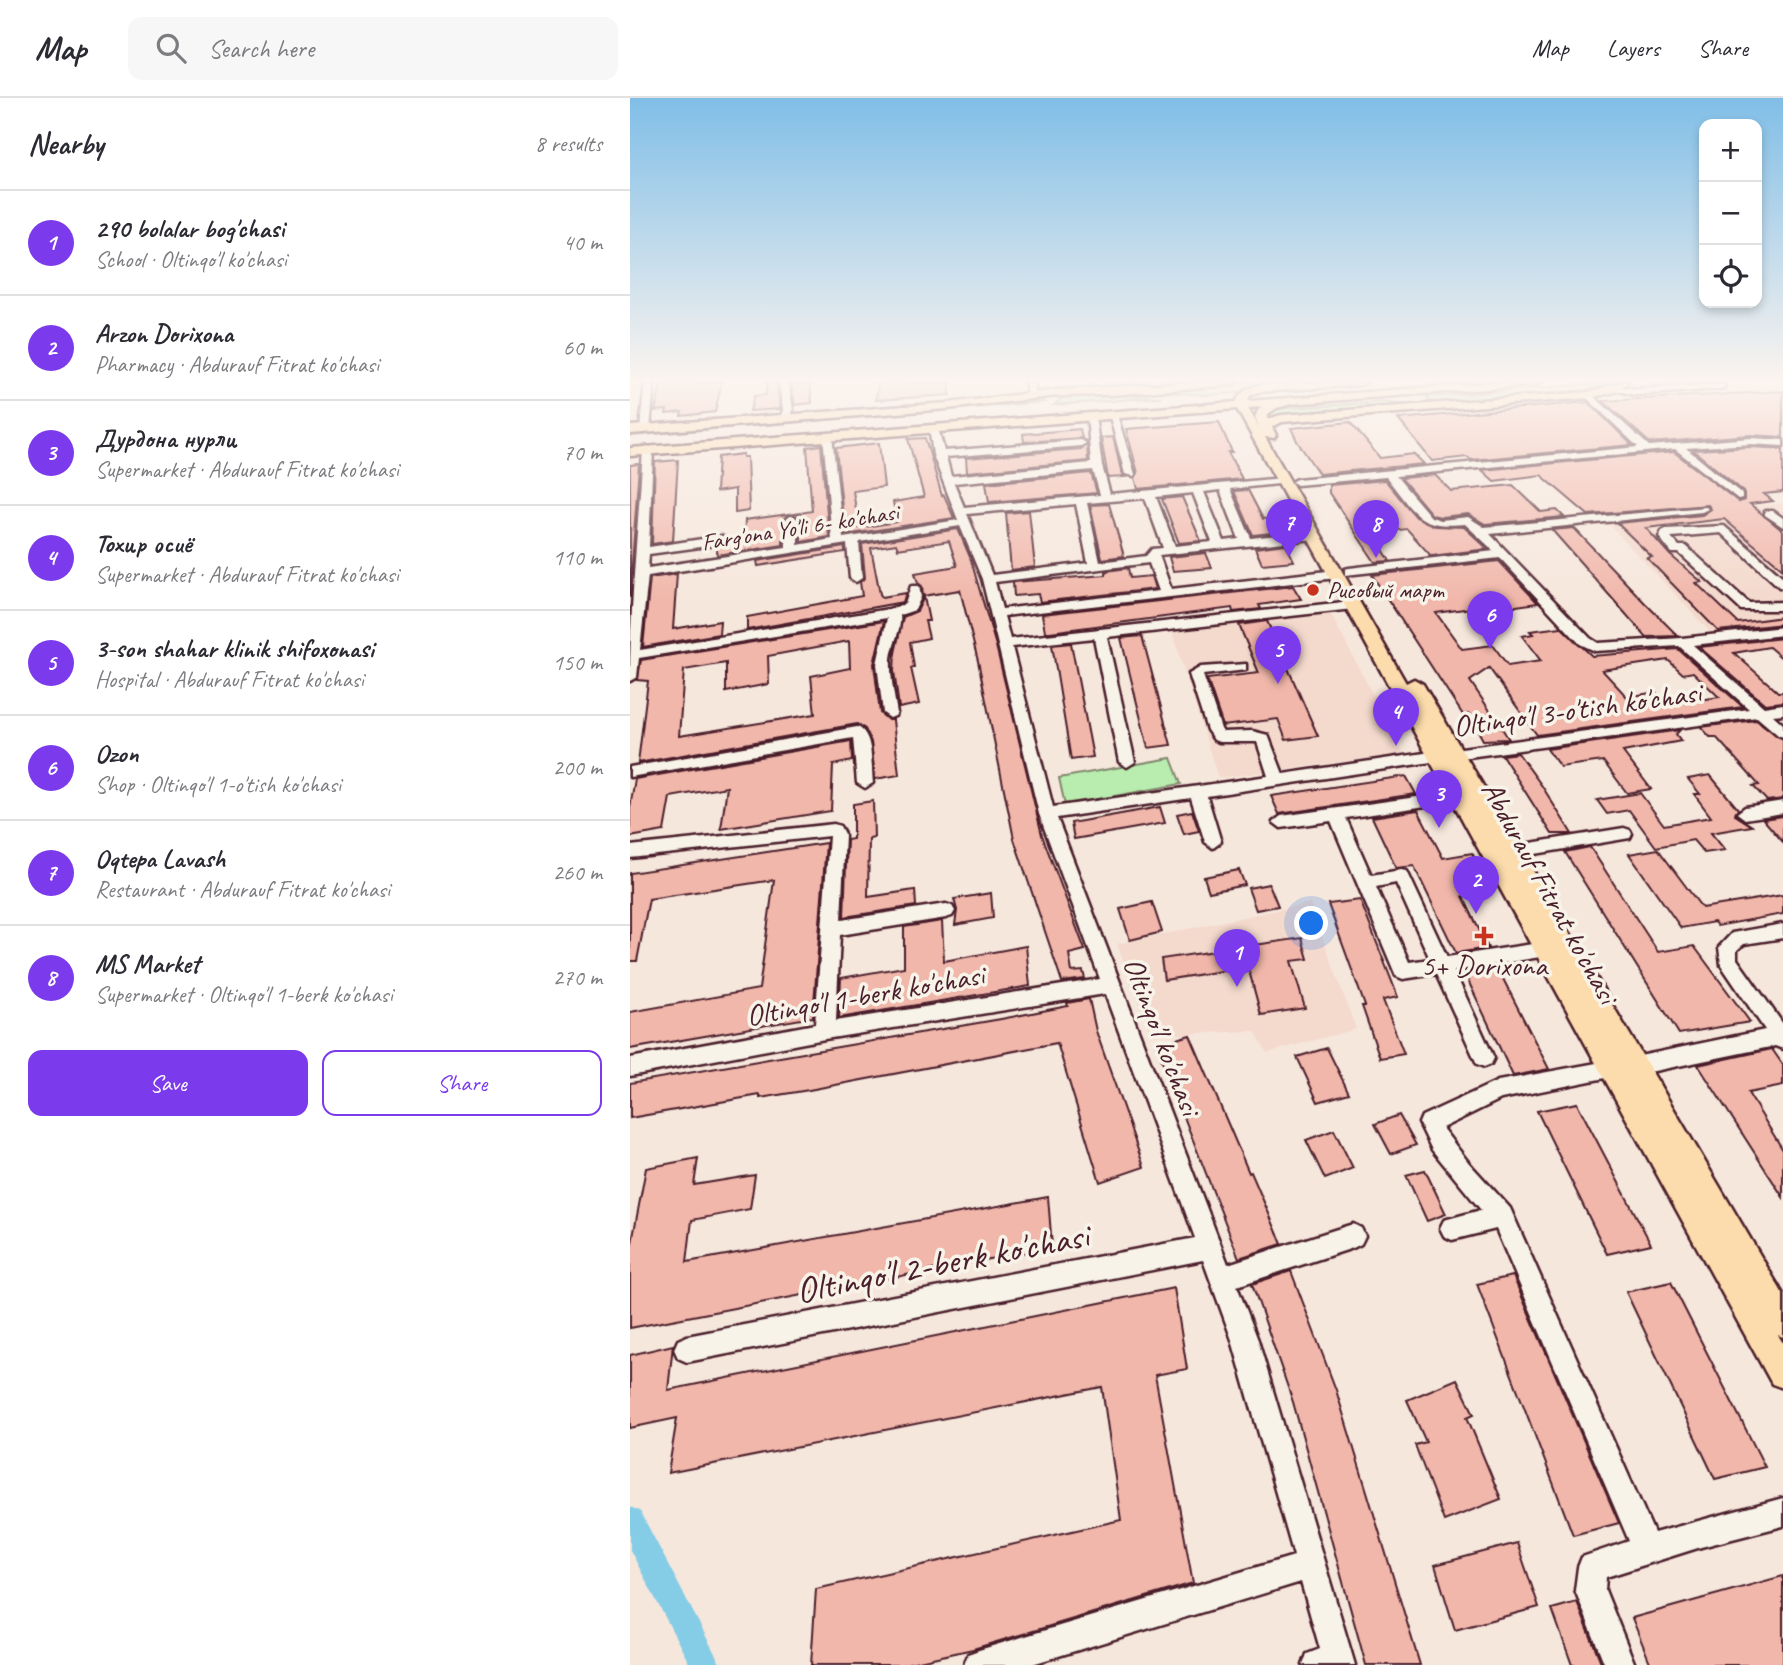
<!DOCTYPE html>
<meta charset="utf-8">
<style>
:root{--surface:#fff;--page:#f7f7f7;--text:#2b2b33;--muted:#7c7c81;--line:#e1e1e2;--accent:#7c3aed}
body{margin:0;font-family:Caveat,sans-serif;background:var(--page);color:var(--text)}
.controls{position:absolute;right:21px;top:21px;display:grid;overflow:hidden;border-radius:14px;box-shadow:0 4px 10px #0003}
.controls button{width:63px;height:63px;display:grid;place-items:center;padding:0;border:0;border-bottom:2px solid var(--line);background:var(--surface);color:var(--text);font:35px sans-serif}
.you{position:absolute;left:682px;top:826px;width:24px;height:24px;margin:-18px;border:5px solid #fff;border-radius:50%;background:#1a73e8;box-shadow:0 0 0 10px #1a73e833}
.badge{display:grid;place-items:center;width:46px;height:46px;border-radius:50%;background:var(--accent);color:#fff;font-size:23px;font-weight:700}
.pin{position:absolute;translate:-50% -58px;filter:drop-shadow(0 2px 4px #0008)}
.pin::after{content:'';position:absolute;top:37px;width:24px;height:21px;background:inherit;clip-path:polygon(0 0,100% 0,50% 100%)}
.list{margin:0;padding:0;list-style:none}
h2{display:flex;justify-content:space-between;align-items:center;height:91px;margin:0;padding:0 28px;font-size:30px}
h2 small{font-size:23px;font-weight:400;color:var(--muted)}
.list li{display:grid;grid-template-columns:46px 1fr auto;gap:21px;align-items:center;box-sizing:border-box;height:105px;padding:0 28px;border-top:2px solid var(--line)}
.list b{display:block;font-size:26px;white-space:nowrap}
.list p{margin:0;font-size:23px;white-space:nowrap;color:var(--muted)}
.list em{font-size:23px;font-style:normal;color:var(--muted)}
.actions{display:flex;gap:14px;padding:21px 28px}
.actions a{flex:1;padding:16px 0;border:2px solid var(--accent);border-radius:14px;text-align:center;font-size:24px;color:var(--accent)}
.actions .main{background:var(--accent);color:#fff}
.icon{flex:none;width:38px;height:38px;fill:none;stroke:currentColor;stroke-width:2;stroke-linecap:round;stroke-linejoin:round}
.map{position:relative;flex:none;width:1153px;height:1567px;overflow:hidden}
header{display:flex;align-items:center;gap:42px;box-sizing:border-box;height:98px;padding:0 35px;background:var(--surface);border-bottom:2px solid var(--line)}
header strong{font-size:33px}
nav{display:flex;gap:38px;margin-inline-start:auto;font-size:24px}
.search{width:490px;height:63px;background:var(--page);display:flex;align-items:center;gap:18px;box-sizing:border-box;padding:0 24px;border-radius:14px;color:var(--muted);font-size:26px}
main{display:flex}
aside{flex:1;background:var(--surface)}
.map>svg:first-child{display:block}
</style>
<header>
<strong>Map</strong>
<div class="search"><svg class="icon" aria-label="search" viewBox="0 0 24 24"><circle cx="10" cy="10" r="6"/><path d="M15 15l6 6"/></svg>Search here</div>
<nav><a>Map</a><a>Layers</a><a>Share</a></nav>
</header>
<main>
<aside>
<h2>Nearby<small>8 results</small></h2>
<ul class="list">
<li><span class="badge">1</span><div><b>290 bolalar bog'chasi</b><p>School · Oltinqo'l ko'chasi</p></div><em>40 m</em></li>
<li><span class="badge">2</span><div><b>Arzon Dorixona</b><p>Pharmacy · Abdurauf Fitrat ko'chasi</p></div><em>60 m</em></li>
<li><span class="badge">3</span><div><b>Дурдона нурли</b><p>Supermarket · Abdurauf Fitrat ko'chasi</p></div><em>70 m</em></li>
<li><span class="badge">4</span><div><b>Тохир осиё</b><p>Supermarket · Abdurauf Fitrat ko'chasi</p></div><em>110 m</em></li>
<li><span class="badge">5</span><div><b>3-son shahar klinik shifoxonasi</b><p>Hospital · Abdurauf Fitrat ko'chasi</p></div><em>150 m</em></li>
<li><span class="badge">6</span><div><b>Ozon</b><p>Shop · Oltinqo'l 1-o'tish ko'chasi</p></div><em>200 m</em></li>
<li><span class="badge">7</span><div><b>Oqtepa Lavash</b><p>Restaurant · Abdurauf Fitrat ko'chasi</p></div><em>260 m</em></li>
<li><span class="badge">8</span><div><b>MS Market</b><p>Supermarket · Oltinqo'l 1-berk ko'chasi</p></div><em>270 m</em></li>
</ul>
<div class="actions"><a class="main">Save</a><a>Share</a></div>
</aside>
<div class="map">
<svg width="1153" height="1567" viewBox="0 0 1153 1567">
<rect width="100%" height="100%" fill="#f6e7dc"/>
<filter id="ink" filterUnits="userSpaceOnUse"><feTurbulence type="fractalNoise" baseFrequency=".0143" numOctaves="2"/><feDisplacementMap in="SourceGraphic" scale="14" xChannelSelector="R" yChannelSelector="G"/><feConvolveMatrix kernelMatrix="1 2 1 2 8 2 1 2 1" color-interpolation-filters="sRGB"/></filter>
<g filter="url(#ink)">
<g fill="#f4d9cd">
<polygon points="1153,405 1153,528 1083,537 976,423"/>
<polygon points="700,515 774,656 588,680 542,534"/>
<polygon points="680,805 726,931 637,955 625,933 521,937 487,846"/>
</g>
<g fill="#b8edaf" stroke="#81866d" stroke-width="2">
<polygon points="618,284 633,288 606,295 577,297 518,293"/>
<polygon points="976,285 971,289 957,292 812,305 800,303 797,299"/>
<polygon points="438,296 531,299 424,307"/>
<polygon points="409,301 414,304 0,338 304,313"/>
<polygon points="753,304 778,307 677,315 638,322 638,316 644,311"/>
<polygon points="541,660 551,686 435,707 429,680"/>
</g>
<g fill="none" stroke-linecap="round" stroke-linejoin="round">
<polygon fill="#85cce6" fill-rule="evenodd" points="0,1409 10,1413 91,1567 60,1567 0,1452"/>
</g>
<g fill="#f1b7ab" stroke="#4a1f2b" stroke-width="2" fill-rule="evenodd">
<polygon points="32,284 92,284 85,314 51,318 52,314 36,316 37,312 25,313"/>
<polygon points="137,284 147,284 150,311 120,313 124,298 136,297"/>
<polygon points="248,284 320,284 320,297 246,302"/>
<polygon points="180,285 182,305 165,307 161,287"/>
<polygon points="1153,293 1153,339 1121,337 1020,345 973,303"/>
<polygon points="958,304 1002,347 841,362 837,359 802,363 768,321"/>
<polygon points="589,324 602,354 598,354 612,381 508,391 505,380 508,375 496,331"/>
<polygon points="720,324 750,360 784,356 794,366 689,376 667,343 661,330"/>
<polygon points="450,331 452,340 394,344 393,336"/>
<polygon points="483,339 492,377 495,379 478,380 471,340"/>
<polygon points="295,340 312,398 314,397 324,420 215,437 206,350 249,345 254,389 223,393 229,430 267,424 263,404 294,399 278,341"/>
<polygon points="191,347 199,439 171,444 171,421 164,416 182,413 177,349"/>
<polygon points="457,347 458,363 337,374 336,360 451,351"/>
<polygon points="1121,349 1153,351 1153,394 1134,396 1143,403 1120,406 1153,433 1153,471 1094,421 1016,430 1040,457 1072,484 1066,485 1108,525 1153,519 1153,526 1088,533 1017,460 1022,459 987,425 1072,417 1081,411 1078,407 958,417 911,377 864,383 852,372 1044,354 1109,404 1114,402 1114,394 1063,352"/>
<polygon points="113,356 113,359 117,359 119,413 105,415 105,391 86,394 88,359"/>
<polygon points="48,362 43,443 22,446 25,364"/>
<polygon points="9,366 2,467 0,500 0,367"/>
<polygon points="461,375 467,395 359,404 356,385"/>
<polygon points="805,377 821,393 883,387 911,414 927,412 934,419 855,426 838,416 811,419 802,417 771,380"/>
<polygon points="755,382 786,419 805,428 834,429 858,451 801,458 777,431 743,435 760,463 745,464 699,395 699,387"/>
<polygon points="618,392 633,421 663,419 670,432 623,437 604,393"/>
<polygon points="552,399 571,443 549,445 532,401"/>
<polygon points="479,406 494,458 472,461 460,407"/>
<polygon points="399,413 405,469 381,472 376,415"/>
<polygon points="159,416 153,421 153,447 87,457 87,449 114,442 115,422"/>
<polygon points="944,430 1015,505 1048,538 1016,539 922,432"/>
<polygon points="328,431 340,459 366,548 412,737 455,852 439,856 442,874 453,873 455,881 432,884 384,741 348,563 330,492 293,498 292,488 288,485 285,475 327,468 319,443 268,451 266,446 241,450 250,496 252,499 276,495 273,504 117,532 117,519 232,498 230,484 235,480 232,446"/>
<polygon points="656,446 664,463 632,466 625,450"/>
<polygon points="215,449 215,454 128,468 127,463"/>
<polygon points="576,455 582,470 543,473 539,459"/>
<path d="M 869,463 L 908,505 L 858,512 L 855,508 L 806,515 L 832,551 L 863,547 L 878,568 L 911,563 L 892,538 L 903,536 L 900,533 L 931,529 L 962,558 L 1048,551 L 1113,609 L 907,637 L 859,570 L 840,583 L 879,641 L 853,642 L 839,616 L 833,617 L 742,477 ZM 1038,562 L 1053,576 L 1063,574 L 1089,599 L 1038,607 L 1026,594 L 997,599 L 972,572 Z"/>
<polygon points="498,470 500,480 521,478 525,491 410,504 408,496 384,498 383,484 476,477 476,473"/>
<polygon points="47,476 43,531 90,523 89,536 13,549 20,480"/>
<polygon points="663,488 671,501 629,507 631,511 603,514 602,510 420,534 415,534 412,516"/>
<polygon points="294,499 299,523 295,523 299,540 280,544 284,569 281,570 289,606 269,610 264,573 265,555 273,519 287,513"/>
<path d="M 254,523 L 244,566 L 250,615 L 258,622 L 263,622 L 269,677 L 245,681 L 241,644 L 235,631 L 227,626 L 8,665 L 18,583 L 7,582 L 11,562 ZM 219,543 L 220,570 L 181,578 L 185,616 L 49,638 L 54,572 L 96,565 L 96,594 L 139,586 L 138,558 Z"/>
<polygon points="637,523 688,638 656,642 648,621 593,628 577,581 629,575 609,527"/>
<polygon points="512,538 541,647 518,650 491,540"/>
<polygon points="1153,540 1153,561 1139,549 1104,555 1148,594 1153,594 1153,604 1135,606 1069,549"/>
<polygon points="441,545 463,659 441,662 422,547"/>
<polygon points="1126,622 1153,641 1153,701 1137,703 1123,688 1129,687 1086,639 1080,639 1071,629"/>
<polygon points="1050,632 1046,636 1051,643 993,654 1021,691 997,695 973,663 930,669 917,651"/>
<polygon points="221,643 222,663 203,667 201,713 91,731 97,689 40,699 34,733 0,739 0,709 5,681"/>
<polygon points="888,655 912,688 942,736 922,736 872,657"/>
<polygon points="1080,677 1108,711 1105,717 1122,728 1081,735 1095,752 1074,755 1063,742 1026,749 999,712 977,716 967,702 1010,695 1034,727 1081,719 1064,696 1070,696 1058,681"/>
<polygon points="776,678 786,696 649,716 641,698"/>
<polygon points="243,703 244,740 239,741 238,799 285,792 286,808 214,819 217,742 223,741 223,706"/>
<polygon points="530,709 535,725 444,741 441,725"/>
<polygon points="788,712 813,760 842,755 863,793 833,798 858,850 826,855 784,768 766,770 742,719"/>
<polygon points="562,713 569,733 554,736 547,716"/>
<polygon points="1153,718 1153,744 1133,721"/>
<polygon points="196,745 183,919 0,951 0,914 129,891 144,782 19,801 7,863 0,863 0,775"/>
<polygon points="960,749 1028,854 1064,848 1120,924 1049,936 935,754"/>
<polygon points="1028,751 1072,810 1153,797 1153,816 1087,828 1084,824 1051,830 999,756"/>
<polygon points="609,772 615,787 579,794 574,779"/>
<polygon points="639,786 648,808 626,812 618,790"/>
<polygon points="361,795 363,820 325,827 327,812 324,801"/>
<polygon points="730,802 768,899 753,902 774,956 750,960 732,908 735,908 698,806"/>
<polygon points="522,804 532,834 500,842 490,811"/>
<polygon points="312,823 314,863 396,848 400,888 209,920 211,880 274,869 274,829"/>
<polygon points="672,840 678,861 661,863 675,910 631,917 618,869 534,882 531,861"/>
<polygon points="867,869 919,971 883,978 834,874"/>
<polygon points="459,901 466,933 514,1069 470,1084 427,945 179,992 130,1000 130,997 0,1020 0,985 371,921 438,908 437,905"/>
<polygon points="560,937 619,1075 621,1074 652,1146 609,1160 526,947"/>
<polygon points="697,950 719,995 688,1004 667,959"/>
<polygon points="1142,951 1153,967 1153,988 1118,995 1153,1052 1153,1099 1068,967"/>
<polygon points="947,1005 1021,1146 977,1156 907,1013"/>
<polygon points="769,1017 786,1047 761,1056 745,1026"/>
<polygon points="704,1032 723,1070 695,1081 676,1042"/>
<polygon points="68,1060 64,1087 125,1077 120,1111 62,1122 57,1164 418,1099 422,1149 0,1230 0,1155 16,1070"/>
<polygon points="795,1072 816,1116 797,1123 776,1077"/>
<polygon points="661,1173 706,1292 790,1567 736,1567 663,1304 622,1186"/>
<polygon points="883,1178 989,1425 943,1437 847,1186"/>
<polygon points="1041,1184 1135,1369 1085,1381 996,1194"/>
<polygon points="544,1190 557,1271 525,1277 563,1485 343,1551 271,1567 181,1567 186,1491 491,1422 472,1289 38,1375 47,1320 0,1330 0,1257 43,1247 38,1292"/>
<polygon points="827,1281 844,1316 837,1319 871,1401 814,1423 785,1347 796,1344 777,1302"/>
<polygon points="887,1445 909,1509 825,1532 805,1467"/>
<polygon points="1153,1478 1153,1567 1021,1567 1002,1520"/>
<polygon points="947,1504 972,1567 942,1567 922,1511"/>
</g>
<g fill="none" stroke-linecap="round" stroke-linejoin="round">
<g stroke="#4a1f2b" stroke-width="5">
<g id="minor">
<polygon points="15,284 24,284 20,331 15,334 10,331"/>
<polygon points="149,284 158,284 163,312 161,320 156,323 151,320 153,312"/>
<polygon points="395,284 404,284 406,301 398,299"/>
<polygon points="1094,286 1094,290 1091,291 1005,297 980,291 985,288 1005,291"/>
<path d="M 959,294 L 1019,348 L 1121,340 L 1153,342 L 1153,348 L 1121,346 L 1056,350 L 1112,396 L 1112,400 L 1108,401 L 1045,351 L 766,378 L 801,419 L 811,422 L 838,419 L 854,429 L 1076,409 L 1078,411 L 1072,414 L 860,436 L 960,540 L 968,545 L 1052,540 L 1153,529 L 1153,537 L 1063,547 L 1134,609 L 1153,606 L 1153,616 L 1143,617 L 1153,626 L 1153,639 L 1148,637 L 1127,619 L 824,661 L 819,660 L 816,656 L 819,652 L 824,651 L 1119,611 L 1049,548 L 965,553 L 950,546 L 870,460 L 715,477 L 715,471 L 719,470 L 864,453 L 835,426 C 786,431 784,413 756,379 L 667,387 L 662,384 L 667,381 L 1008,349 L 956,299 L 956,295 Z"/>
<polygon points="479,315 487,317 505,376 504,378 495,376"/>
<path d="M 457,316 L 465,318 L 472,368 L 480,396 L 654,380 L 659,383 L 658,385 L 600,391 L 621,440 L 684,433 L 690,437 L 684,441 L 529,457 L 541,491 L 706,472 L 712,476 L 706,480 L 374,518 L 380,541 L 723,503 L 729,507 L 723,511 L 477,539 L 505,664 L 497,669 L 489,664 L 464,540 L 382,549 L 423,709 L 638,678 L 627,644 L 589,644 L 584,642 L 577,632 L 559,576 L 571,569 L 616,566 L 616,572 L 573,577 L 591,631 L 593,634 L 622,633 L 638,637 L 653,676 L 808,653 L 816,658 L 808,663 L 577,698 L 591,744 L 583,750 L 575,744 L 561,700 L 427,720 L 598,1166 L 723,1126 L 731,1130 L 735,1138 L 731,1146 L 723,1150 L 607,1188 L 628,1242 L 725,1567 L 673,1567 L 677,1556 L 690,1551 L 671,1484 L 399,1567 L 334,1567 L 338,1556 L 349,1552 L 664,1458 L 602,1242 L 573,1162 L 57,1264 L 48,1260 L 44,1251 L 48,1242 L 57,1238 L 565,1140 L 475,896 L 195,941 L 0,978 L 0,960 L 185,926 L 199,738 L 0,760 L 0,748 L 204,726 L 210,728 L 215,738 L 211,822 L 316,806 L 322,808 L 325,813 L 322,818 L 316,820 L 210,837 L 206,923 L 470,881 L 409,716 L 352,481 L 330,428 L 229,444 L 232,480 L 226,484 L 220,480 L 217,446 L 18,478 L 10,552 L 259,511 L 275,506 L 281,488 L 289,488 L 291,499 L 285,512 L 270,517 C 272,530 263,545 261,560 C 260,578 264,597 267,615 L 265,618 L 260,620 L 253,615 L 247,566 L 257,520 L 9,560 L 7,579 L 0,583 C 0,506 8,429 13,352 L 18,349 L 23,352 L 19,449 L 92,438 L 98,442 L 92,446 L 19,456 L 18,470 L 156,449 L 156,421 L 162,418 L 168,421 L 168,447 L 202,441 L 193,336 L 202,338 L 213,440 L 328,422 L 303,357 L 299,328 L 308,330 L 314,353 L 451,342 L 456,345 L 451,348 L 316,359 L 321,378 L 461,365 ZM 463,372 L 470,397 L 334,409 L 324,385 ZM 590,392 L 609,441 L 594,443 L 574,394 ZM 563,395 L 582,444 L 545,448 L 526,399 ZM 515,400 L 533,450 L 522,451 L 516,458 L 470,464 L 457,405 ZM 446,406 L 458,465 L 362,477 L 337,416 ZM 519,465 L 529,493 L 372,511 L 365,484 Z"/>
<polygon points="1135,413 1143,413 1153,420 1153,429 1135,417"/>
<polygon points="1094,428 1153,479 1153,490 1149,489 1091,435 1041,439 1049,448 1056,448 1119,505 1153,504 1153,512 1111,512 1049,455 1042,455 1029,439 1032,433 1036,431"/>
<path d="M 227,629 C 244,635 241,669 243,685 L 235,690 L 227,685 L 223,640 L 0,679 L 0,669 Z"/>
<path d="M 830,693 L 838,698 L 836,702 L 716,720 L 741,777 L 771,772 L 777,773 L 817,859 L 916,844 L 923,846 L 925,851 L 923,856 L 916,858 L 824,873 L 864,960 L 861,966 L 854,969 L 847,966 L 806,876 L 773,881 L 766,878 L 701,723 L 651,730 L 643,724 L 651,718 ZM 766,785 L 800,861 L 779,864 L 746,789 Z"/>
<polygon points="1153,703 1153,715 1115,721 1107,715 1115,709"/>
<polygon points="994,730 1000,732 1002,736 1000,740 881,760 872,754 881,748"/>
<polygon points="1153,826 1153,840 1114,846 1107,852 1107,861 1153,926 1153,951 1145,948 1005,977 998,974 995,968 998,962 1005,959 1135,932 1091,867 1089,849 1102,835"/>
<polygon points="983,962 990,965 993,971 990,977 871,1001 812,1030 839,1065 880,1110 1024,1435 1153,1400 1153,1428 1071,1449 976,1479 975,1492 1005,1567 975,1567 945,1492 948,1469 952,1459 999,1443 866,1131 822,1142 814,1138 810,1130 814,1122 851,1112 802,1052 789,1025 792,1018 868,983"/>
</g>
</g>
<g stroke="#4a1f2b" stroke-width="5">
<g id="major">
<polygon points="564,284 606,284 600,287 479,297 428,298 317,311 0,336 0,328 317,305 428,292"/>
<path d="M 687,284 L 737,284 L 731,287 L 628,294 L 620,298 L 618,303 L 868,284 L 912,284 L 906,287 L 661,306 L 647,310 L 638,316 L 638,321 L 651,317 L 959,294 C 973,291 984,283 998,284 L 985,294 L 959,300 L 652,324 L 642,329 L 646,337 L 644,340 L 635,339 L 776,585 L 784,581 L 793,586 L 1153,1196 L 1153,1239 L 1148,1237 L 1153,1245 L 1153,1290 L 1142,1286 L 607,311 L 0,358 L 0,350 L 606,304 C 617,279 663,285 687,284 ZM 633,309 L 628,312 L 625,319 L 629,329 L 618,310 Z"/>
</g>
</g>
<use href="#minor" fill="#f7f3e8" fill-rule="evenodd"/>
<use href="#major" fill="#fcdcac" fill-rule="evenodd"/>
</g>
</g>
<linearGradient id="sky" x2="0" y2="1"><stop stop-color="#80bee7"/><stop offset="0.56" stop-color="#fbf4ef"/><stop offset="1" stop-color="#fbf4ef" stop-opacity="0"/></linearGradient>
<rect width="1153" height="503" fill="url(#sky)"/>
<g fill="#c8321e" stroke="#f7f3e8" stroke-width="2.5">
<circle cx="683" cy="492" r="7"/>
<path d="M850.5 827.5h7v7h7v7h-7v7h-7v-7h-7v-7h7z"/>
</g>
<g text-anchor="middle" stroke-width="7" stroke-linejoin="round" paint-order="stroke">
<g font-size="24" fill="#4a1f2b" stroke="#f7f3e8">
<text transform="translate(170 429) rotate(-9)" y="8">Farg'ona Yo'li 6- ko'chasi</text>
</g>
<g font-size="24" fill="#4a1f2b" stroke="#f7f3e8" text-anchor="start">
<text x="697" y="500">Рисовый март</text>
</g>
<g font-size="30" fill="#4a1f2b" stroke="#f7f3e8">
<text transform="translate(947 611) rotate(-8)" y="10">Oltinqo'l 3-o'tish ko'chasi</text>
<text transform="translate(920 794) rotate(61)" y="10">Abdurauf Fitrat ko'chasi</text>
<text transform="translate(235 897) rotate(-10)" y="10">Oltinqo'l 1-berk ko'chasi</text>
<text transform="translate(532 938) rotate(69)" y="10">Oltinqo'l ko'chasi</text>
</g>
<g font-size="30" fill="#4a1f2b" stroke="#f7f3e8">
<text x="854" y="877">5+ Dorixona</text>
</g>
<g font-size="37" fill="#4a1f2b" stroke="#f7f3e8">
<text transform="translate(312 1164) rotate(-11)" y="13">Oltinqo'l 2-berk ko'chasi</text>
</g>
</g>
</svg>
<div class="controls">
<button>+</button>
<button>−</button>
<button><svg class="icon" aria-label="locate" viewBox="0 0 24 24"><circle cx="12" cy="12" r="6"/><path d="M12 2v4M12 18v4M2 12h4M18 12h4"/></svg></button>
</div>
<div class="you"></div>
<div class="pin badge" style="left:607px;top:889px">1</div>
<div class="pin badge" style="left:846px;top:816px">2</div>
<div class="pin badge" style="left:809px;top:730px">3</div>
<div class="pin badge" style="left:766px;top:648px">4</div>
<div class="pin badge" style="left:648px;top:586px">5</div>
<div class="pin badge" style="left:860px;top:551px">6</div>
<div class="pin badge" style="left:659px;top:459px">7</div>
<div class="pin badge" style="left:746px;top:460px">8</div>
</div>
</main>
